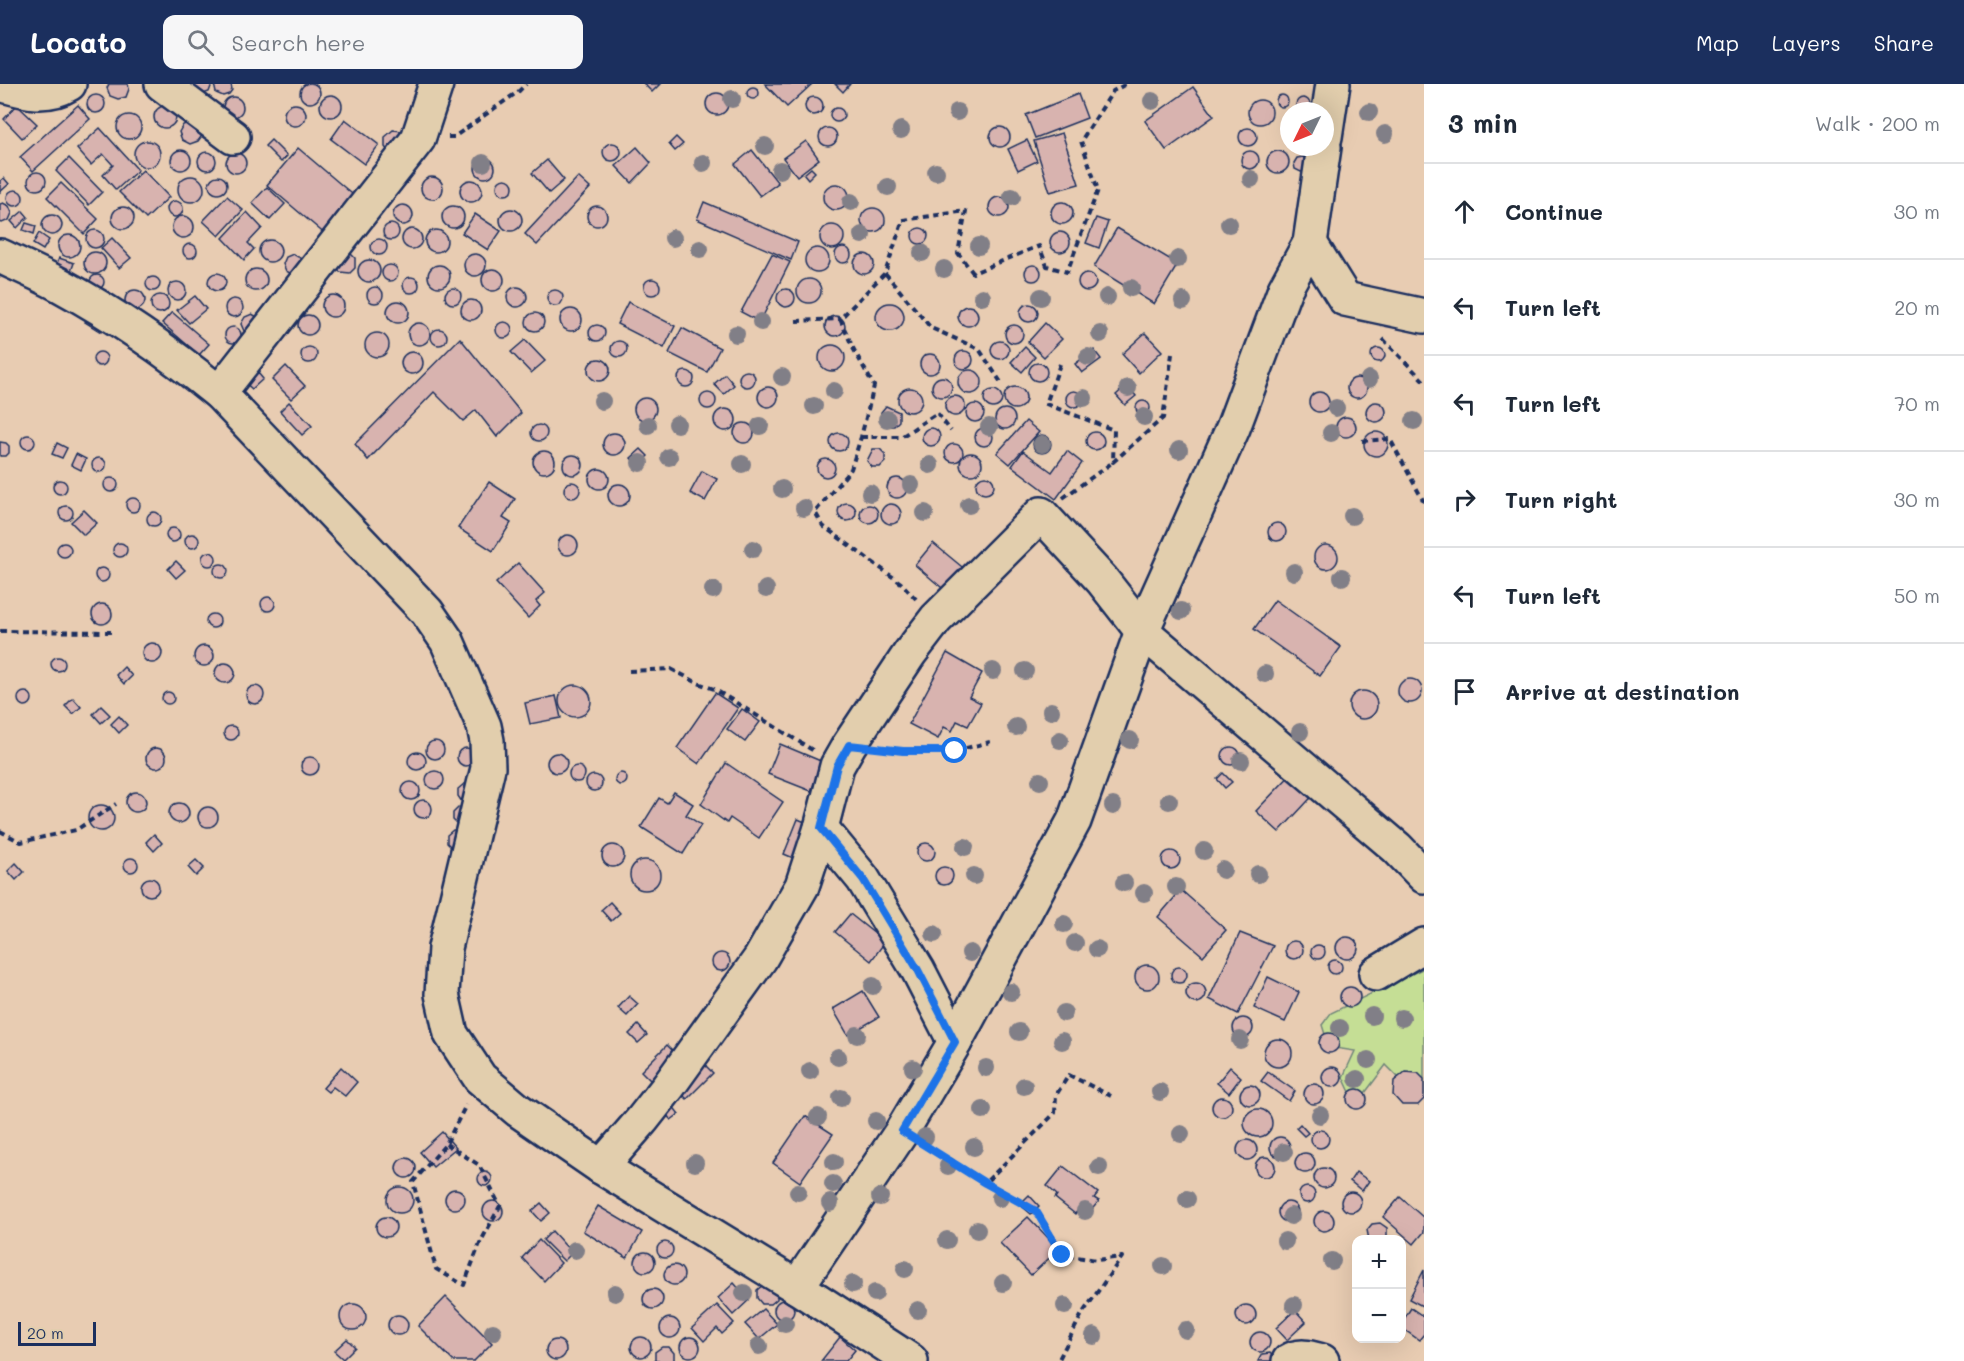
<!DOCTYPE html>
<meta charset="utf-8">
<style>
:root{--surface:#fff;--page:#f6f6f7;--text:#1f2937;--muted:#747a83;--line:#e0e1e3;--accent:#1b2f5e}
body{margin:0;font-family:Mali,sans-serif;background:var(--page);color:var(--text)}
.controls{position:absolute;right:18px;bottom:18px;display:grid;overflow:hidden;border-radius:12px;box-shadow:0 6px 24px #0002}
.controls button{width:54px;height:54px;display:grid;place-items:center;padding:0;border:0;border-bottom:2px solid var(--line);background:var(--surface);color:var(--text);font:30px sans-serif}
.compass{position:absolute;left:1280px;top:18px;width:54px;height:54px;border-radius:50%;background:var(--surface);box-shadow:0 6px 24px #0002;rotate:227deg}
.scale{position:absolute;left:18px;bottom:15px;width:78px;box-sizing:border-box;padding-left:6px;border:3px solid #1b2f5e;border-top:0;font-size:16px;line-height:21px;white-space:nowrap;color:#1b2f5e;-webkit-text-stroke:4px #e2cead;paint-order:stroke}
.stop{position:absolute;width:18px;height:18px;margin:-14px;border:4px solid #1a73e8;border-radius:50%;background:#fff}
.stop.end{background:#1a73e8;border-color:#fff;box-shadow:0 2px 6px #0008}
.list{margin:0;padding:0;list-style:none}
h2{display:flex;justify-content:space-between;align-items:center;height:78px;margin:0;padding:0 24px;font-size:26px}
h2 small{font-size:20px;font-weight:400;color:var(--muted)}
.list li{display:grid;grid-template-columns:39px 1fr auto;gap:18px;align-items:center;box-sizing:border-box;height:96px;padding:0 24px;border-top:2px solid var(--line)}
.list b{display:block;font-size:22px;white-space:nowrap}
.list em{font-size:20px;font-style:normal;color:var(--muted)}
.icon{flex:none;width:33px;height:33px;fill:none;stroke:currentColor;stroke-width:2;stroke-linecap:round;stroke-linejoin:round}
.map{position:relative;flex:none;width:1424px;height:1277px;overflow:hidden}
header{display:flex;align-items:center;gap:36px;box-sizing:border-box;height:84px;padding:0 30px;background:var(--accent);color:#fff}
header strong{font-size:28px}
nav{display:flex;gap:33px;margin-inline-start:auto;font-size:21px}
.search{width:420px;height:54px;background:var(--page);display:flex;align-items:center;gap:15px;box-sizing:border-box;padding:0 21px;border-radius:12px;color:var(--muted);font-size:22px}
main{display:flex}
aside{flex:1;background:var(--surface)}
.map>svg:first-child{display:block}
</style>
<header>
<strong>Locato</strong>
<div class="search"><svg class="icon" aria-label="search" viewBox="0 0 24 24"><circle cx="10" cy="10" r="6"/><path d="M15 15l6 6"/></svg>Search here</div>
<nav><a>Map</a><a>Layers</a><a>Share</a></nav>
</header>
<main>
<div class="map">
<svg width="1424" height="1277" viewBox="0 0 1424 1277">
<rect width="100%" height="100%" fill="#e8ccb2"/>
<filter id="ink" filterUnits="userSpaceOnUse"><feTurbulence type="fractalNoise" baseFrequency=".0167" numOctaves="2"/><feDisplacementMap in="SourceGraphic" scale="12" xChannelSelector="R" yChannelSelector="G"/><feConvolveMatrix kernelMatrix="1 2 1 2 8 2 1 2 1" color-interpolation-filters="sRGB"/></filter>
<g filter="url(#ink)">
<polygon fill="#c5de95" stroke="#70867a" stroke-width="1.5" points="1424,884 1424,1010 1408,1003 1386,981 1356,1021 1343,993 1355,967 1329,963 1322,941 1331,929"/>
<g fill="#d8b3af" stroke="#1b2f5e" stroke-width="1.5">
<circle cx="310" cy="9" r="10"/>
<polygon points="109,0 128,0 129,5 126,13 118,15 110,12 107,4"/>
<polygon points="189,0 212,0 209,8 200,11"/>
<polygon points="214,0 231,0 232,6 229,10 223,12 216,9"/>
<polygon points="644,0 660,0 652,8"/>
<polygon points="765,0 812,0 787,23"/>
<polygon points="835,0 850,0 843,8"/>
<circle cx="753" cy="9" r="6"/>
<polygon points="1193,3 1214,32 1166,66 1145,37"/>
<circle cx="717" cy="20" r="11"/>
<polygon points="1078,10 1087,34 1035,54 1026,31"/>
<circle cx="1282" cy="17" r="6"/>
<circle cx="96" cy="20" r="9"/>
<circle cx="331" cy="22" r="11"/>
<circle cx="233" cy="23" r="10"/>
<circle cx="814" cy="22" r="9"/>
<circle cx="1303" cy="21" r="7"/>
<circle cx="1260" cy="28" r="12"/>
<circle cx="295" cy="31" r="11"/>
<polygon points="17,21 37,40 22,54 4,35"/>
<polygon points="78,21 90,35 33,87 20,73"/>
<circle cx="165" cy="33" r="11"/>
<circle cx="837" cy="31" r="7"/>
<circle cx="129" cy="43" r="12"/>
<polygon points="345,35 379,61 364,80 331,55"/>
<polygon points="191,38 201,49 201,53 198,57 190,60 182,56 179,48 183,41"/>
<circle cx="1000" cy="53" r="10"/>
<circle cx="828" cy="53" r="9"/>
<polygon points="100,44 138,86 116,106 103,91 113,81 103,70 91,81 77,65"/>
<circle cx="1248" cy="53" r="9"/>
<polygon points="393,46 403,47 409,53 391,71 385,63 385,53"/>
<polygon points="1062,49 1079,100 1050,108 1034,57"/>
<polygon points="676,53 683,60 675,67 669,60"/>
<polygon points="271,56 287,72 281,78 265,62"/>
<polygon points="1027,56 1037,77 1018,86 1008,65"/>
<polygon points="806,57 819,75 797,92 783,74"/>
<circle cx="147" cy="70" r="13"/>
<circle cx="612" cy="68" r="9"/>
<polygon points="637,63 651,79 632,99 616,82"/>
<polygon points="298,64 371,126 340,163 267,101"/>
<circle cx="181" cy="76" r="10"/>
<polygon points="752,66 778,99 760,112 735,80"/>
<circle cx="1278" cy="78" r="11"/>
<circle cx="1250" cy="76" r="9"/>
<circle cx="207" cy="77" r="9"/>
<circle cx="236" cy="79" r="10"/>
<polygon points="1303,73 1308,76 1306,87 1301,88 1295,85 1294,79 1297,74"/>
<circle cx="485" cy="84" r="10"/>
<polygon points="69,74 102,108 89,121 56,87"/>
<polygon points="547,76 564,96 549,109 532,89"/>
<polygon points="811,84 815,88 808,95 804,90"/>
<polygon points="143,86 169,113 146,135 119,108"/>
<circle cx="37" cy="97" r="9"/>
<circle cx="191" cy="105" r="13"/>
<circle cx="218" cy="101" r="9"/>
<polygon points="578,93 590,104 537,161 525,150"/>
<circle cx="432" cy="104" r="11"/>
<polygon points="4,94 9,100 0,108 0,97"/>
<circle cx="505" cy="103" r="8"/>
<circle cx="471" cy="107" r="11"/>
<polygon points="61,99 98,135 84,150 47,113"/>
<circle cx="836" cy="113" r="13"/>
<polygon points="267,103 285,120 270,136 252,119"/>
<circle cx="15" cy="114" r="8"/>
<polygon points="227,112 243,126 219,152 203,137"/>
<circle cx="999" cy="123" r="10"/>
<circle cx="175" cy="125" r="8"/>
<circle cx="1062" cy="129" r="11"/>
<polygon points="704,118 798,158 791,176 697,135"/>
<polygon points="3,119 9,122 12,129 9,136 2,139 0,138 0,120"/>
<circle cx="403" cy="131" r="10"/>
<circle cx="597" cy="132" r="10"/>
<circle cx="453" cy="133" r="11"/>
<circle cx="123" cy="134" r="11"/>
<circle cx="873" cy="136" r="12"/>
<circle cx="511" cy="136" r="11"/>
<polygon points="23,127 28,133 17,144 11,137"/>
<polygon points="247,128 262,144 248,159 254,165 244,176 223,154"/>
<polygon points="475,130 501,147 488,166 462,149"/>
<circle cx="52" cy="141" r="10"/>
<circle cx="183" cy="143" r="11"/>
<polygon points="1096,134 1108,138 1099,164 1086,159"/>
<polygon points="26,139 36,142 34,150 23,146"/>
<circle cx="391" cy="148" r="8"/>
<circle cx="832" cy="153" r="12"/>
<polygon points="1117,144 1178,180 1154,220 1094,183"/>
<circle cx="920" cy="152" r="8"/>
<circle cx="412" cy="155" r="10"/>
<circle cx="95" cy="155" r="9"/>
<circle cx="436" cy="157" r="11"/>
<circle cx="1060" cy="158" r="10"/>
<polygon points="39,149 49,156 43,166 33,160"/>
<circle cx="69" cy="162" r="11"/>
<polygon points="112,154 131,174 119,184 101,164"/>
<circle cx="379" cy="163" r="8"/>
<circle cx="270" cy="167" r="11"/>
<circle cx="190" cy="167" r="7"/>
<circle cx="843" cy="171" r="8"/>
<circle cx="817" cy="176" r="12"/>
<polygon points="342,168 350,169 355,174 355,184 350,189 340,188 334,183"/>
<circle cx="95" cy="179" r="11"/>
<polygon points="293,170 300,174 303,181 292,190 286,187 283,180 286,173"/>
<polygon points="772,170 790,178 760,238 741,228"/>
<circle cx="864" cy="180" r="10"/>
<circle cx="475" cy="181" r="11"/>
<polygon points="59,174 74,179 70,190 55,185"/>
<circle cx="369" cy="187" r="11"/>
<circle cx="1033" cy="189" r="8"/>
<circle cx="390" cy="189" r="8"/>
<circle cx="439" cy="192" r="11"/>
<circle cx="493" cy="196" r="11"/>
<circle cx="256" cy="196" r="11"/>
<circle cx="217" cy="198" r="9"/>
<circle cx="1087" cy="198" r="9"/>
<circle cx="97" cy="198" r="7"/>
<circle cx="153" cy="200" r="7"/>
<circle cx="411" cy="201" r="8"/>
<circle cx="809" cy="207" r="12"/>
<circle cx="652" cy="203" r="8"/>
<circle cx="177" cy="207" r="9"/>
<circle cx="517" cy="213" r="10"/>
<circle cx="375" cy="211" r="8"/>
<circle cx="453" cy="212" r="8"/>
<circle cx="786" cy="214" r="9"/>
<circle cx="135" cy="216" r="10"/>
<circle cx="555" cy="214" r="8"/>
<circle cx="160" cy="220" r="9"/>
<circle cx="333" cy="222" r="11"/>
<polygon points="195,212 206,225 189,239 177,226"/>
<circle cx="234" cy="224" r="9"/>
<circle cx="471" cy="226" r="10"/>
<circle cx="398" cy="228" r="11"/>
<polygon points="628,218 675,242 664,264 617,240"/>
<circle cx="890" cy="233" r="14"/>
<circle cx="1029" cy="229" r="9"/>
<circle cx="968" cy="232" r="10"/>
<circle cx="571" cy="236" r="11"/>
<polygon points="92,228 108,238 101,248 85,238"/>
<polygon points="172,228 209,260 199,271 162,239"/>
<circle cx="535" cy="238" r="9"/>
<polygon points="252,230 259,234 251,250 244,247 241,240 245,233"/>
<circle cx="308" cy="241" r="10"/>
<circle cx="835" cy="242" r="10"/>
<circle cx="504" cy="246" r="8"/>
<polygon points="1045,239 1062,255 1044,273 1028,258"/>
<circle cx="419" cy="250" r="11"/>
<circle cx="1014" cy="250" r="9"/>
<circle cx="597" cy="249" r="8"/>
<circle cx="233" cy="251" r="8"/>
<polygon points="682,244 720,264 707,288 669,269"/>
<circle cx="439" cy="253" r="8"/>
<circle cx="377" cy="261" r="12"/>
<polygon points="1145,249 1162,267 1139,289 1122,270"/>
<polygon points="460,254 521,329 497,353 476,326 463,337 434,308 368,376 355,360"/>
<polygon points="525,256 545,277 531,289 511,268"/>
<circle cx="619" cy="265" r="8"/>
<circle cx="1000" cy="266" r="9"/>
<circle cx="832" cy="274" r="13"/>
<polygon points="1025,263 1035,273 1022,288 1011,278"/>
<circle cx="309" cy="271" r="8"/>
<circle cx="1378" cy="271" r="7"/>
<polygon points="1094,266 1101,275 1082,289 1075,280"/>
<circle cx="964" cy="276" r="9"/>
<circle cx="100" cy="275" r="7"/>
<circle cx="412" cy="279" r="11"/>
<circle cx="930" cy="280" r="10"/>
<circle cx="599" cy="286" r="11"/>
<circle cx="1038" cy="288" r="9"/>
<polygon points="286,282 305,302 291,315 272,296"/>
<polygon points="253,283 263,295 252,305 241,295"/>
<circle cx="970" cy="298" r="12"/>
<circle cx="686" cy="295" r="8"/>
<circle cx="747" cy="295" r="8"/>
<polygon points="725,290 734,301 724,310 714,300"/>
<circle cx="942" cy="303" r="10"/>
<circle cx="1357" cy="304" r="10"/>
<polygon points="1127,301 1136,312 1125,321 1116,311"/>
<circle cx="1015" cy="314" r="11"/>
<circle cx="768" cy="313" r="10"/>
<circle cx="910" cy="316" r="12"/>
<circle cx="993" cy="315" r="9"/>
<circle cx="1074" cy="315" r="8"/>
<circle cx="1319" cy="318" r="10"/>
<circle cx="708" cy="317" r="8"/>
<circle cx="955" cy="322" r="10"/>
<circle cx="645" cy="325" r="11"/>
<circle cx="1143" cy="324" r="7"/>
<polygon points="289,318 312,342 302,351 280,327"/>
<circle cx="1376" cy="328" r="10"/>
<circle cx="975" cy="329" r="9"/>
<polygon points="886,322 899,328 899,337 894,342 885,342 880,336 881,328"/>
<circle cx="1005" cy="335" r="10"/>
<circle cx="725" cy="336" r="11"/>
<circle cx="1346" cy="343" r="10"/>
<polygon points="1026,337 1039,348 1010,380 997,369"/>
<circle cx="744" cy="349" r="10"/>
<circle cx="539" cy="349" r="8"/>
<circle cx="931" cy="353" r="9"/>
<circle cx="984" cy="353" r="9"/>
<circle cx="1376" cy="360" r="12"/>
<circle cx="1095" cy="357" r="9"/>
<circle cx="839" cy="358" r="9"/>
<circle cx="614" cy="360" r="11"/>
<circle cx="28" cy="358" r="7"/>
<circle cx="1042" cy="360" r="9"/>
<polygon points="0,358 6,359 9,362 9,369 6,372 0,372"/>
<polygon points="57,359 67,364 62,374 52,370"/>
<circle cx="954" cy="369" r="9"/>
<polygon points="641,365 648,372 638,382 631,374"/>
<polygon points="873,365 880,365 885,370 885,378 880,383 872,383 867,377"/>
<polygon points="1023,367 1052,388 1067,367 1082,379 1056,415 1012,382"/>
<circle cx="544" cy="378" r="11"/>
<circle cx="971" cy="380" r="11"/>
<polygon points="76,370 86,375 81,386 71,381"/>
<circle cx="573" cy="381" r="10"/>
<circle cx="99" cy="381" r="7"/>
<circle cx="826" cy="384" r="9"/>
<circle cx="599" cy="395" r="10"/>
<polygon points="702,387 717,395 705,417 690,409"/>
<circle cx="985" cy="401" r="9"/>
<circle cx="111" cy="401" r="7"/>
<circle cx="897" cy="404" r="10"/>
<circle cx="60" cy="403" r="7"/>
<polygon points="489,398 515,415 503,434 511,439 493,467 458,444"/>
<circle cx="572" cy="406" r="8"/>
<circle cx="619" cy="411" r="11"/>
<circle cx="133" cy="421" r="7"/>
<circle cx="847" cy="428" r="9"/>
<circle cx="891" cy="430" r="10"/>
<circle cx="869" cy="430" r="9"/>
<circle cx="66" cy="429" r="7"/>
<polygon points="84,426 97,439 84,451 71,438"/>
<circle cx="154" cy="435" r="7"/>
<circle cx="1277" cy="448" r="9"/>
<circle cx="173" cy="451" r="7"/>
<circle cx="192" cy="457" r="7"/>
<circle cx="568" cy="461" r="10"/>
<circle cx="64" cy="466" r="7"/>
<circle cx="120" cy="466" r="7"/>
<polygon points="933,459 967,487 948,509 915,481"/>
<circle cx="1326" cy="473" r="12"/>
<circle cx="209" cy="475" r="7"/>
<polygon points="176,477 185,486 176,494 168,485"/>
<polygon points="518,479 545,509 536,517 540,522 528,534 496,499"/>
<circle cx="221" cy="487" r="7"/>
<circle cx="102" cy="491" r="7"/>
<circle cx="268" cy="520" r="7"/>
<polygon points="1275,516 1341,563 1320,592 1254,545"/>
<circle cx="102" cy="530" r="10"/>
<circle cx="213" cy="537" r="7"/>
<circle cx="152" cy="569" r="10"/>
<circle cx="204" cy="572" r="10"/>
<polygon points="947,569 982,589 969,613 981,619 968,642 957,637 952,647 944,643 938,655 909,640"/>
<circle cx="58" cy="580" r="7"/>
<circle cx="225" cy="589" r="10"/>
<polygon points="124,583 132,592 124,600 116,591"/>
<circle cx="1410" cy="607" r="12"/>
<circle cx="575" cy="617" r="16"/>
<circle cx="255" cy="611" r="9"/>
<circle cx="1363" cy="621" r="14"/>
<circle cx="25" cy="615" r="7"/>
<circle cx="168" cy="614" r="6"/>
<polygon points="715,609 738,624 699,680 677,664"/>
<polygon points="556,612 561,634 530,640 525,619"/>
<polygon points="73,614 81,623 73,630 65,622"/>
<polygon points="101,622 110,631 101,639 93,630"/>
<polygon points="742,625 760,638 745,658 727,645"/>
<polygon points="119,632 127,641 119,649 111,640"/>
<circle cx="231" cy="649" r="7"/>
<circle cx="435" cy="666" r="9"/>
<polygon points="780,660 823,678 811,707 768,690"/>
<circle cx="1231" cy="672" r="9"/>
<circle cx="466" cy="673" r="9"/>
<circle cx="156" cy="674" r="10"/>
<circle cx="417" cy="677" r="9"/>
<circle cx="557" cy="679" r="10"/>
<circle cx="310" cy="682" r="9"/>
<polygon points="726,679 783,718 759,754 730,734 727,739 701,720"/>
<circle cx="577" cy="690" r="8"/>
<polygon points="1299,682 1321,703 1279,748 1256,727"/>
<circle cx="435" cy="696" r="9"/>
<circle cx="621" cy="695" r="6"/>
<polygon points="1223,689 1232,698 1225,704 1217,695"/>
<circle cx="594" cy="699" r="8"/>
<circle cx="411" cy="707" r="9"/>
<polygon points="464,700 472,700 471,718 462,718 458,712 458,705"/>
<circle cx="136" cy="718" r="10"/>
<polygon points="674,708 693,720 686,731 701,741 683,770 641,743 659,714 667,719"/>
<circle cx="423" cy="725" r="9"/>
<circle cx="179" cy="729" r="10"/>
<circle cx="101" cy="734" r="13"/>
<circle cx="208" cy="733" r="10"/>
<polygon points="459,723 467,724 458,741 453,736 453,729"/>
<polygon points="798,735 819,744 805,779 784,770"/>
<polygon points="453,746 461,746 461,764 452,764 447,759 447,751"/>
<polygon points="154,750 162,759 154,767 146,758"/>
<circle cx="926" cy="768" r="9"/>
<circle cx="613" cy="772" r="11"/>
<circle cx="1171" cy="776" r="9"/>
<circle cx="131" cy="781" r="7"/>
<polygon points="196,776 204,784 196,792 188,783"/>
<circle cx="645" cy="791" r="15"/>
<polygon points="16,779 24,788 16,796 8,787"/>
<circle cx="944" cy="792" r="9"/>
<circle cx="150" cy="803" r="9"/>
<polygon points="1181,806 1226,846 1203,872 1158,833"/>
<polygon points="610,818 620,829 611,837 601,826"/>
<polygon points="850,830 885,858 871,877 835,848"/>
<polygon points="1240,849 1273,862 1238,930 1209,915"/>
<circle cx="1347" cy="864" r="11"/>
<circle cx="1294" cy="866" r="9"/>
<circle cx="1318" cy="868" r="7"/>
<circle cx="721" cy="878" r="9"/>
<circle cx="1335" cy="883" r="7"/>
<circle cx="1147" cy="893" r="12"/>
<circle cx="1179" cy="891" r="8"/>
<polygon points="1268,893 1299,908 1285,938 1254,924"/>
<circle cx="1196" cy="909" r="10"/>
<circle cx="1350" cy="913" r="10"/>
<polygon points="863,907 879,933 848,951 833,925"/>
<polygon points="629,912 638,920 627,932 618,924"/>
<circle cx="1243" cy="944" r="10"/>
<polygon points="638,941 647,951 638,959 629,950"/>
<circle cx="1329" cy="959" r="10"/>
<circle cx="1278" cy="969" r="14"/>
<polygon points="683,959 713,989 687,1015 676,1004 667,1013 641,987 667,961 674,968"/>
<polygon points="341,983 357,998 345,1012 333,1003 328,1008 323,1004"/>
<polygon points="1230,983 1241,993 1229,1009 1217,999"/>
<circle cx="1332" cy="993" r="10"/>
<polygon points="1268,988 1295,1007 1289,1017 1261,997"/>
<polygon points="1405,988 1418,989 1424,995 1424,1015 1418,1021 1402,1021 1393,1011 1394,997"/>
<circle cx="1314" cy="1010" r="10"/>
<circle cx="1250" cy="1011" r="10"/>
<circle cx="1357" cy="1015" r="10"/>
<circle cx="1222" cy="1023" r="10"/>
<polygon points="672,1021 679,1030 671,1036 664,1028"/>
<circle cx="1258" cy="1039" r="14"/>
<polygon points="805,1032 833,1050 800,1098 773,1079"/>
<polygon points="1300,1040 1308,1049 1304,1052 1296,1044"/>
<circle cx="1320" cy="1055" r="9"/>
<polygon points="442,1048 456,1064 433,1083 420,1068"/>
<circle cx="1280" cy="1063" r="10"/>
<circle cx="1247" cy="1066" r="10"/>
<circle cx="1305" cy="1079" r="10"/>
<circle cx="1265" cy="1083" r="10"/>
<circle cx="406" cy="1084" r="10"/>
<polygon points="1063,1082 1098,1109 1094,1114 1099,1117 1089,1129 1081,1122 1075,1130 1055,1114 1057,1111 1047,1102"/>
<circle cx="1324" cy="1094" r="10"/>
<circle cx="485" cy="1095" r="7"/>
<polygon points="1356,1088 1369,1097 1362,1107 1350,1097"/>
<circle cx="1307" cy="1111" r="8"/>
<circle cx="400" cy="1116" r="13"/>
<circle cx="455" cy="1115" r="10"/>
<circle cx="1351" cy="1118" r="10"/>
<polygon points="1029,1111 1039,1122 1031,1130 1020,1120"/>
<polygon points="1400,1113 1424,1134 1424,1148 1414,1160 1383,1133"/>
<circle cx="493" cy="1127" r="10"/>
<circle cx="1288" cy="1128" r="10"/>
<polygon points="541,1119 550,1129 541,1137 532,1127"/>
<polygon points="598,1122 642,1148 627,1174 583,1147"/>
<circle cx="1324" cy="1137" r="10"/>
<circle cx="386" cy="1143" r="10"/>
<polygon points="1028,1133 1059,1165 1031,1191 1000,1159"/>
<polygon points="1380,1139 1387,1144 1387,1153 1384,1156 1369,1156 1367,1146 1372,1140"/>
<polygon points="552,1147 572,1169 564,1177 543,1156"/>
<polygon points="539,1156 561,1179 544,1197 522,1174"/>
<circle cx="665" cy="1166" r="8"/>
<circle cx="645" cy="1178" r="10"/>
<circle cx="674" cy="1191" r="10"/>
<polygon points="1424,1186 1424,1223 1409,1215"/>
<polygon points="734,1199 749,1216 733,1231 718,1214"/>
<polygon points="764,1200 777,1206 777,1215 771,1220 762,1220 757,1214 757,1206"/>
<circle cx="653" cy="1215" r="10"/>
<polygon points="446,1213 492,1259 474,1277 453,1277 418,1242"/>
<circle cx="784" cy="1226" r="10"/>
<circle cx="353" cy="1233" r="13"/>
<polygon points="717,1221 734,1239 722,1250 717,1244 704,1257 692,1244"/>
<circle cx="1246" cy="1231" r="10"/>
<polygon points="1411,1224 1424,1233 1424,1250 1419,1256 1402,1244 1402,1238"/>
<polygon points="763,1225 777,1240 759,1255 745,1240"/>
<polygon points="1295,1226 1306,1238 1287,1256 1276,1244"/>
<circle cx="398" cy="1241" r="10"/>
<circle cx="670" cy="1244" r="10"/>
<circle cx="1260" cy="1258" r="10"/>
<circle cx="641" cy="1263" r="10"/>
<circle cx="690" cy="1263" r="10"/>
<polygon points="840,1253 855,1266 846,1277 821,1277"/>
<polygon points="347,1255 355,1263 343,1275 334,1267"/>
<circle cx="556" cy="1266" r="10"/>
<polygon points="662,1263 669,1263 674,1269 674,1277 655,1277 655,1268"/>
<polygon points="1270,1269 1277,1277 1258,1277 1262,1270"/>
</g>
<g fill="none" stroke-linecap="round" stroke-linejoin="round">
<g stroke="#1b2f5e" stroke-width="38">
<g id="minor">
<path d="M 0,0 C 24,7 46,14 69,0"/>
<polyline points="162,0 233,53"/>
<polyline points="1325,53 1333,0"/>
<polyline points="1310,159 1345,215 1424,232"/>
<path d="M 0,172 C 21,182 42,191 62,202 C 117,232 170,269 219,309 L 427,528 L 447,557 L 484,642 L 487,657 L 488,684 L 445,864 L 442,910 L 451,950 L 480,994 L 518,1026 L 601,1083 L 797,1203 L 911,1277"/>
<polyline points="219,309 418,55 436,0"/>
<polyline points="821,744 863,795 918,886 955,958"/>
<polyline points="1376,890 1424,861"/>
<polyline points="601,1083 642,1036 668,1003 760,875 802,802 821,744 837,682 849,661 910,569 936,535 1041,430 1102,496 1142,547 1397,764 1424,792"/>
<polyline points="797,1203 902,1047 955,958 1074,737 1142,547 1233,344 1285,205 1310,159 1324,63"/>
<path d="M 1289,1277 C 1300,1270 1311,1274 1322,1277"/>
</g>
</g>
<g stroke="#1b2f5e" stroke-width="4" stroke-dasharray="6 4.5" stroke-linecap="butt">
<polyline points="448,53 454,53 519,7 526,0"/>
<polyline points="885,189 931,244 979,265 1002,300"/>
<polyline points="796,237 840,235"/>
<polyline points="1383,255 1424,297"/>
<polyline points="1060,280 1046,320 1114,346 1113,378 1163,334 1172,270"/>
<polyline points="861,353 901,353 937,329 951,347"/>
<polyline points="1362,357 1390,355 1424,418"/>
<polyline points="1063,414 1113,378"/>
<polyline points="916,515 901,499 823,442 815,428 851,385 861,353 874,302 853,264 840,235 885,189 903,136 966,127 958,169 973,189 1039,162 1047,182 1067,188 1098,106 1081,57 1113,7 1126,0"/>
<polyline points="0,547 114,548"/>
<polyline points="629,587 671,585 698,599 714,605 814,667"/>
<polyline points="882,665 903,667 955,667 990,658"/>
<polyline points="0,747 21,758 76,746 116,720"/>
<polyline points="446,1060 479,1081 500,1122 480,1159 464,1201 436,1185 413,1098 446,1060 466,1021"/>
<polyline points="926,1062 985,1099 1055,1029 1056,1011 1069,991 1111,1012"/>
<polyline points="985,1099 1037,1127 1062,1171 1097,1176 1122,1173 1082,1230 1058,1277"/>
</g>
<use href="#minor" stroke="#e2cead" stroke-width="33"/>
</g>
<g fill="#817f87">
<circle cx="732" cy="15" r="9"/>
<circle cx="1152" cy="17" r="9"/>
<circle cx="957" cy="28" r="9"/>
<circle cx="1369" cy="28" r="9"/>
<circle cx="901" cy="46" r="9"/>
<circle cx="1385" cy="50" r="9"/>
<circle cx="765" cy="62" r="9"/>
<circle cx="483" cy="79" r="9"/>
<circle cx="703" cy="79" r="9"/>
<circle cx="780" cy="86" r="9"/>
<circle cx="936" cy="88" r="9"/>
<circle cx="1251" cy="95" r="9"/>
<circle cx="888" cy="103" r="9"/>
<circle cx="1012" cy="113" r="9"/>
<circle cx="851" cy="118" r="9"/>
<circle cx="1229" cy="140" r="9"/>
<circle cx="862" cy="151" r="9"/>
<circle cx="673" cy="154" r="9"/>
<circle cx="979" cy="162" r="9"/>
<circle cx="700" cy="165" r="9"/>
<circle cx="922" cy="169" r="9"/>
<circle cx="1178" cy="175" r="9"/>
<circle cx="944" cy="185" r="9"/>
<circle cx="1131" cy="204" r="9"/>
<circle cx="982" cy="213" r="9"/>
<circle cx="1041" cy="213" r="9"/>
<circle cx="1107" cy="213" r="9"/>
<circle cx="1183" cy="217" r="9"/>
<circle cx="761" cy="238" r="9"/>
<circle cx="736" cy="250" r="9"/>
<circle cx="1100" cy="250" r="9"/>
<circle cx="1088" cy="273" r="9"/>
<circle cx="782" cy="293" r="9"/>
<circle cx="1369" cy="295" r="9"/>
<circle cx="1128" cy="304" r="9"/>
<circle cx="834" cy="307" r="9"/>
<circle cx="1084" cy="314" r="9"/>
<circle cx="602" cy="317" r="9"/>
<circle cx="814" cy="322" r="9"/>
<circle cx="1336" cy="324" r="9"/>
<circle cx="1144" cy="333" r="9"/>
<circle cx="887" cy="335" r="9"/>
<circle cx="1414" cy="337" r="9"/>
<circle cx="677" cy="340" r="9"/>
<circle cx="648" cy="341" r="9"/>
<circle cx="760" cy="342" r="9"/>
<circle cx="989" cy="343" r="9"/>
<circle cx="1331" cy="349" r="9"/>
<circle cx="1042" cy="360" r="9"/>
<circle cx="1179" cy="366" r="9"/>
<circle cx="669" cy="373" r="9"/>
<circle cx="640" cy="379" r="9"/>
<circle cx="742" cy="380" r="9"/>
<circle cx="930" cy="381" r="9"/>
<circle cx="911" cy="401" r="9"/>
<circle cx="782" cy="405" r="9"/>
<circle cx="870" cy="409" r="9"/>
<circle cx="969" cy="421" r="9"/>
<circle cx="804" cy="424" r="9"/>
<circle cx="925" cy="429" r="9"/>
<circle cx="1352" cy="432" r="9"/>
<circle cx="753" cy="465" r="9"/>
<circle cx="1294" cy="488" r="9"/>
<circle cx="1342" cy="493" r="9"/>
<circle cx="766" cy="505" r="9"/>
<circle cx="713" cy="506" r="9"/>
<circle cx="1181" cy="527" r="9"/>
<circle cx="993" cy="587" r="9"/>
<circle cx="1025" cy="587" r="9"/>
<circle cx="1265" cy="590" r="9"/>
<circle cx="1051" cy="627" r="9"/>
<circle cx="1016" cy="643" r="9"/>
<circle cx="1300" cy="648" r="9"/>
<circle cx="1060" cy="656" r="9"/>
<circle cx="1130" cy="656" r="9"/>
<circle cx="1241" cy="677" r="9"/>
<circle cx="1040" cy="697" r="9"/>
<circle cx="1169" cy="717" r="9"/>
<circle cx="1113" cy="722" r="9"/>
<circle cx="965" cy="763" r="9"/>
<circle cx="1204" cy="767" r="9"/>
<circle cx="1223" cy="786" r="9"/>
<circle cx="1258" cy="790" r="9"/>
<circle cx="974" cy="792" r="9"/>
<circle cx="1124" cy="799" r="9"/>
<circle cx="1176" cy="803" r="9"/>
<circle cx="1144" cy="809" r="9"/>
<circle cx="1064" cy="840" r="9"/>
<circle cx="934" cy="850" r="9"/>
<circle cx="1075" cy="859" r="9"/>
<circle cx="1097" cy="865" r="9"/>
<circle cx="970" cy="869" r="9"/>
<circle cx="873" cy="902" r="9"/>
<circle cx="1011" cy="908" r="9"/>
<circle cx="1064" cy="929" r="9"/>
<circle cx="1372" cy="932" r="9"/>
<circle cx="1402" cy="934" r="9"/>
<circle cx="1340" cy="944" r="9"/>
<circle cx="1019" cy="948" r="9"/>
<circle cx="857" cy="951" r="9"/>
<circle cx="1240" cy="956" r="9"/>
<circle cx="1062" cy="957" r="9"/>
<circle cx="838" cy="973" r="9"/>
<circle cx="1368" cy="976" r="9"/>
<circle cx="913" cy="984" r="9"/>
<circle cx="986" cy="984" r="9"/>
<circle cx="810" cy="987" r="9"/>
<circle cx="1357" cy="995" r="9"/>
<circle cx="1024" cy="1002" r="9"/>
<circle cx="1160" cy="1008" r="9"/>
<circle cx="841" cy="1014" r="9"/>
<circle cx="983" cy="1026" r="9"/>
<circle cx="1320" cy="1031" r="9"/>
<circle cx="818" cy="1033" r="9"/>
<circle cx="876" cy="1037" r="9"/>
<circle cx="1181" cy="1050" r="9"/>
<circle cx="925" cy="1053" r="9"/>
<circle cx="974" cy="1063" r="9"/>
<circle cx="1284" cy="1068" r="9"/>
<circle cx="834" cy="1078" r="9"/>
<circle cx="695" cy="1079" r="9"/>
<circle cx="948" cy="1082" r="9"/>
<circle cx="1099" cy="1083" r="9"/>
<circle cx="833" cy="1100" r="9"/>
<circle cx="798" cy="1108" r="9"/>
<circle cx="880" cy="1113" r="9"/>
<circle cx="1000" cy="1114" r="9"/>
<circle cx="1187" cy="1115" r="9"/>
<circle cx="830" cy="1119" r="9"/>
<circle cx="1085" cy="1127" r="9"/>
<circle cx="1291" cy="1132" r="9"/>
<circle cx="977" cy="1146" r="9"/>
<circle cx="947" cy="1156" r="9"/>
<circle cx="1285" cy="1157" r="9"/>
<circle cx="575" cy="1166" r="9"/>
<circle cx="1332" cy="1177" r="9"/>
<circle cx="1163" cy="1182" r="9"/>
<circle cx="905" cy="1185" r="9"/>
<circle cx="1003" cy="1199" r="9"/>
<circle cx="853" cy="1200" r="9"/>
<circle cx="615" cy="1209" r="9"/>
<circle cx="744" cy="1209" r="9"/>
<circle cx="875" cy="1209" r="9"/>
<circle cx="1294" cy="1221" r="9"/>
<circle cx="1065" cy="1222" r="9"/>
<circle cx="918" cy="1226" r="9"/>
<circle cx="785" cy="1240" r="9"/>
<circle cx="1186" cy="1246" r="9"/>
<circle cx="493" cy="1248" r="9"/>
<circle cx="1094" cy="1252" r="9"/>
<circle cx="759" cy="1262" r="9"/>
</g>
</g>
<g fill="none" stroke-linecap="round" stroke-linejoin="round" filter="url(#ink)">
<polyline stroke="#1a73e8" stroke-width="8" points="955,667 903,667 849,661 837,682 821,744 863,795 918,886 955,958 902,1047 985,1099 1036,1127 1062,1171"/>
</g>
</svg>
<div class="controls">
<button>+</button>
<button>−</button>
</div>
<svg class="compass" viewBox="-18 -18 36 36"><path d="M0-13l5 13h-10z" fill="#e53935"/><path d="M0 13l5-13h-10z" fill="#747a83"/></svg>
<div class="scale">20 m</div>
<div class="stop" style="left:955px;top:667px"></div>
<div class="stop end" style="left:1062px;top:1171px"></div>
</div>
<aside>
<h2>3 min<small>Walk · 200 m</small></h2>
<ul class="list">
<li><svg class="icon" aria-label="ahead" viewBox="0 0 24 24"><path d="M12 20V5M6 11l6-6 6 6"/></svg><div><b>Continue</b></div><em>30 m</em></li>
<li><svg class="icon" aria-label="left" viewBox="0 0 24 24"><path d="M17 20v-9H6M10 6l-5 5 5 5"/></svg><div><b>Turn left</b></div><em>20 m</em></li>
<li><svg class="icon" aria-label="left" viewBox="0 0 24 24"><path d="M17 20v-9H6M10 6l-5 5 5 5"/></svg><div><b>Turn left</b></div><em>70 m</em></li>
<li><svg class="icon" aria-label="right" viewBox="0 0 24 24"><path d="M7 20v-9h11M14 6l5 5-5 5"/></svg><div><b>Turn right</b></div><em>30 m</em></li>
<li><svg class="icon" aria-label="left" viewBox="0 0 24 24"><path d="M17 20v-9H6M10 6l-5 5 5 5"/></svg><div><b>Turn left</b></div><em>50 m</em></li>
<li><svg class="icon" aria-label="arrive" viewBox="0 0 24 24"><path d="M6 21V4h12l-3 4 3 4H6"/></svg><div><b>Arrive at destination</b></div></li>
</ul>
</aside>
</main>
